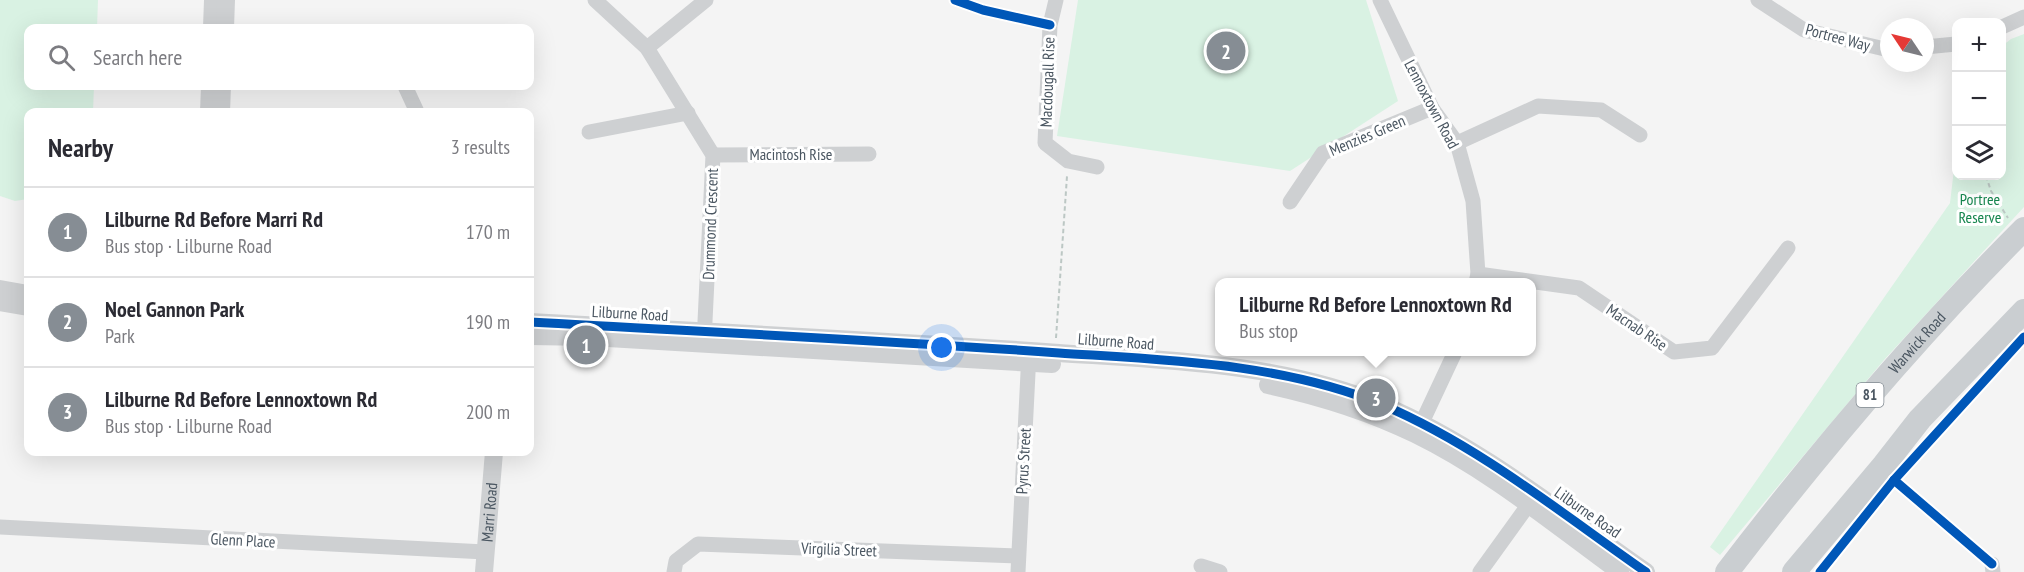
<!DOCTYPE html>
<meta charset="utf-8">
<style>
:root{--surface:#fff;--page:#f7f7f7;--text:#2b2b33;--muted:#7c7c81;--line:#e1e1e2;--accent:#868d94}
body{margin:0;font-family:"PT Sans Narrow",sans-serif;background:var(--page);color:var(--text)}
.controls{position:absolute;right:18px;top:18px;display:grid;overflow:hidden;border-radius:12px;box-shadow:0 6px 24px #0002}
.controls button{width:54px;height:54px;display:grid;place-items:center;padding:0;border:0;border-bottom:2px solid var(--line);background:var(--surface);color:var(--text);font:30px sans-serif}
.compass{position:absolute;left:1880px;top:18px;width:54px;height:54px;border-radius:50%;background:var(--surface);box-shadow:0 6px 24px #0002;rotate:305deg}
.you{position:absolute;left:942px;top:348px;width:21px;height:21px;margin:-15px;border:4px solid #fff;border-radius:50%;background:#1a73e8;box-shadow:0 0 0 9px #1a73e833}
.badge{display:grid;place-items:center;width:39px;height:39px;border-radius:50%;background:var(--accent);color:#fff;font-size:20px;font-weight:700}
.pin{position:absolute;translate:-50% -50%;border:3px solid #fff;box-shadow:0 2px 6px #0006}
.popup{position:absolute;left:1215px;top:278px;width:321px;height:78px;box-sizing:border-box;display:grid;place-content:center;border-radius:12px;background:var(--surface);filter:drop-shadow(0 2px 4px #0005);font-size:20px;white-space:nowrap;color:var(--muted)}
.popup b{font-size:22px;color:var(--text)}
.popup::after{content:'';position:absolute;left:50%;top:100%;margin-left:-12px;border:12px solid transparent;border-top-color:var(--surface)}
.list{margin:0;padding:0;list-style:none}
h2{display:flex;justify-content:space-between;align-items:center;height:78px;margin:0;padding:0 24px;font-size:26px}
h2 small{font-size:20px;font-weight:400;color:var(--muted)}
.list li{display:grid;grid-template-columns:39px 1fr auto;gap:18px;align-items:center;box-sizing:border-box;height:90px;padding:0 24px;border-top:2px solid var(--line)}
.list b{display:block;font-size:22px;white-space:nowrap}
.list p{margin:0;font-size:20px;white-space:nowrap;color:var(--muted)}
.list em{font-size:20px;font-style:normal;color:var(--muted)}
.icon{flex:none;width:33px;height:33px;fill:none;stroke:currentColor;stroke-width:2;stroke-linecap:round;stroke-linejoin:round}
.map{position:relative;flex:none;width:2024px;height:572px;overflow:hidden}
.search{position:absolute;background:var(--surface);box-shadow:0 6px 24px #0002;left:24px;top:24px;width:510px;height:66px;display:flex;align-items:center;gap:15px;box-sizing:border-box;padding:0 21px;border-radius:12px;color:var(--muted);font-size:22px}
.panel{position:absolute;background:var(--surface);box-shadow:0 6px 24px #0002;left:24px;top:108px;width:510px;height:348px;border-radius:12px}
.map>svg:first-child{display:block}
</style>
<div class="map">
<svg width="2024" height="572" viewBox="0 0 2024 572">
<rect width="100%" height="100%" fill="#f4f4f4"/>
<g fill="#d9f2e3">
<polygon points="0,0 98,0 97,28 28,28 28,86 94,86 93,112 28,112 28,199 15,201 0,196"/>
<polygon points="1078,0 1366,0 1398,101 1290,171 1057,136"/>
<polygon points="2024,34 2024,207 1884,360 1720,555 1710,547 1950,203 1954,169 1956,166 1956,176 2002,176 2002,46 2011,39"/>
</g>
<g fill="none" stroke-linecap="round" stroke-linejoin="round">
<g stroke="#bcc7c4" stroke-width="2" stroke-dasharray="4.5 3" stroke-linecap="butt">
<polyline points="1986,176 1991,191 2008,218"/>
<polyline points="1056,338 1067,176"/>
</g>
<g stroke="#ced0d2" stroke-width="15">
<polyline points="595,0 647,48 713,155 704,342"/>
<polyline points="1056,0 1050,25 1045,143 1068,161 1097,167"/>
<polyline points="1380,0 1432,108 1457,143 1473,201 1478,274 1476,282"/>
<polyline points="1758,0 1804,30 1889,50"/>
<polyline points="2002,27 2024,17"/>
<polyline points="1925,47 1956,44"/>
<polyline points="647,48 706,0"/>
<polyline points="405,86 417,112"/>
<polyline points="589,132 688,113"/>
<polyline points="1457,143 1538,106 1601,110 1640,135"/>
<polyline points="713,155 869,154"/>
<polyline points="1290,202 1323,153 1432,108"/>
<polyline points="1478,274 1579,288 1674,352 1712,348 1788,248"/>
<polyline points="1417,433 1455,352"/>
<polyline points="0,527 485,552"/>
<polyline points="1992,564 1993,572"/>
<polyline points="1201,566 1220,572"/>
<polyline points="674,572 676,561 698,544 1018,556"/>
<polyline points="1018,572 1029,353"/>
<polyline points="1480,572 1534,497"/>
</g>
<g stroke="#ced0d2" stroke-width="18">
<polyline points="212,28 213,0"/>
<polyline points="225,28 226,0"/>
<polyline points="209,112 210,86"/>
<polyline points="221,112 222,86"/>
<polyline points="0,289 28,294"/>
<polyline points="0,302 28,307"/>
<path d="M 530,322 C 706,332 882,340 1059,353 C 1166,360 1283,363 1383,405 C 1479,446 1561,513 1646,572"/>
<polyline points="530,336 591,337 1052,364"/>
<path d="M 1268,385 C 1319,396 1368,411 1415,434 C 1489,470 1554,524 1620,572"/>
<path id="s1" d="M 484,572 L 494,452"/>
</g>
<g stroke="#caced1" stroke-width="24">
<path id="s2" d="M 1727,572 C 1819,452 1917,336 2024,229"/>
<polyline points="1794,572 1884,465 1920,419 2024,311"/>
</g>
<g stroke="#fff" stroke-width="13">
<g id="cycleway">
<polyline points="955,0 983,10 1050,25"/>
<path d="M 530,322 C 706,332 882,340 1059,353 C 1166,360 1283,363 1383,405 C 1479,446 1561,513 1646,572"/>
<polyline points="1894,480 1992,564"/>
<polyline points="1820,572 1894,480 2024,337"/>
</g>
</g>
<use href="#cycleway" stroke="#0057b8" stroke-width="9"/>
</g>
<g text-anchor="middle" stroke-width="6" stroke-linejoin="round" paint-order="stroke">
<rect fill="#fff" stroke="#808990" stroke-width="1.5" x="1856.5" y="383" width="27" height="24" rx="4.5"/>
<g font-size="15" font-weight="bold" fill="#4a5661">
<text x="1870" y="400">81</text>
</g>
<g font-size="16" fill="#4a5661" stroke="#fff">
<text transform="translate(1838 37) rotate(15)" y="6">Portree Way</text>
<text transform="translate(1047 82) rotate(-88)" y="6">Macdougall Rise</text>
<text transform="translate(1432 104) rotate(62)" y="6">Lennoxtown Road</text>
<text transform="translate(1367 135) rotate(-23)" y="6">Menzies Green</text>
<text x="791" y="160">Macintosh Rise</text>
<text transform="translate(710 224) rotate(-88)" y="6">Drummond Crescent</text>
<text transform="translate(630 313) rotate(3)" y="6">Lilburne Road</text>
<text transform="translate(1637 327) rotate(34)" y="6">Macnab Rise</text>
<text transform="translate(1116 341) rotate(4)" y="6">Lilburne Road</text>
<text dy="6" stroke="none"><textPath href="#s2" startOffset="298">Warwick Road</textPath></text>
<text transform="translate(1023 461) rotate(-87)" y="6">Pyrus Street</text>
<text dy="6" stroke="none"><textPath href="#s1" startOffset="60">Marri Road</textPath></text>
<text transform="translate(1588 512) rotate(35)" y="6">Lilburne Road</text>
<text transform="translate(243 540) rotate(3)" y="6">Glenn Place</text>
<text transform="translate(839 549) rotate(2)" y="6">Virgilia Street</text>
</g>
<g font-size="16" fill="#17864f" stroke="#fff">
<text x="1980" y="205">Portree<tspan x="1980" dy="18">Reserve</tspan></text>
</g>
</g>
</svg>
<div class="controls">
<button>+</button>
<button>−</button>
<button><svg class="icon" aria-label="layers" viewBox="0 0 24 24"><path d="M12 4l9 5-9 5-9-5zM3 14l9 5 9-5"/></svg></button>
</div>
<svg class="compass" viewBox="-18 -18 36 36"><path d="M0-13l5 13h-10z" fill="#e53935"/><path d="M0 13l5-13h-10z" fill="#7c7c81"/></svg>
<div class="you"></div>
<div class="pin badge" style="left:586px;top:345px">1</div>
<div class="pin badge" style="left:1226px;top:51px">2</div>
<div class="pin badge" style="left:1376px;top:398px">3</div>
<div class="popup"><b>Lilburne Rd Before Lennoxtown Rd</b>Bus stop</div>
<div class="search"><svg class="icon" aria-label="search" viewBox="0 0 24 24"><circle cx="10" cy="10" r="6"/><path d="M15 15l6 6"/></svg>Search here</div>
<section class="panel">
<h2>Nearby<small>3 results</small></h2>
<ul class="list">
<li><span class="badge">1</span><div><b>Lilburne Rd Before Marri Rd</b><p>Bus stop · Lilburne Road</p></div><em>170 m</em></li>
<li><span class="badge">2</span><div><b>Noel Gannon Park</b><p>Park</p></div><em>190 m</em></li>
<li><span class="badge">3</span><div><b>Lilburne Rd Before Lennoxtown Rd</b><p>Bus stop · Lilburne Road</p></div><em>200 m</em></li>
</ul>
</section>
</div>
